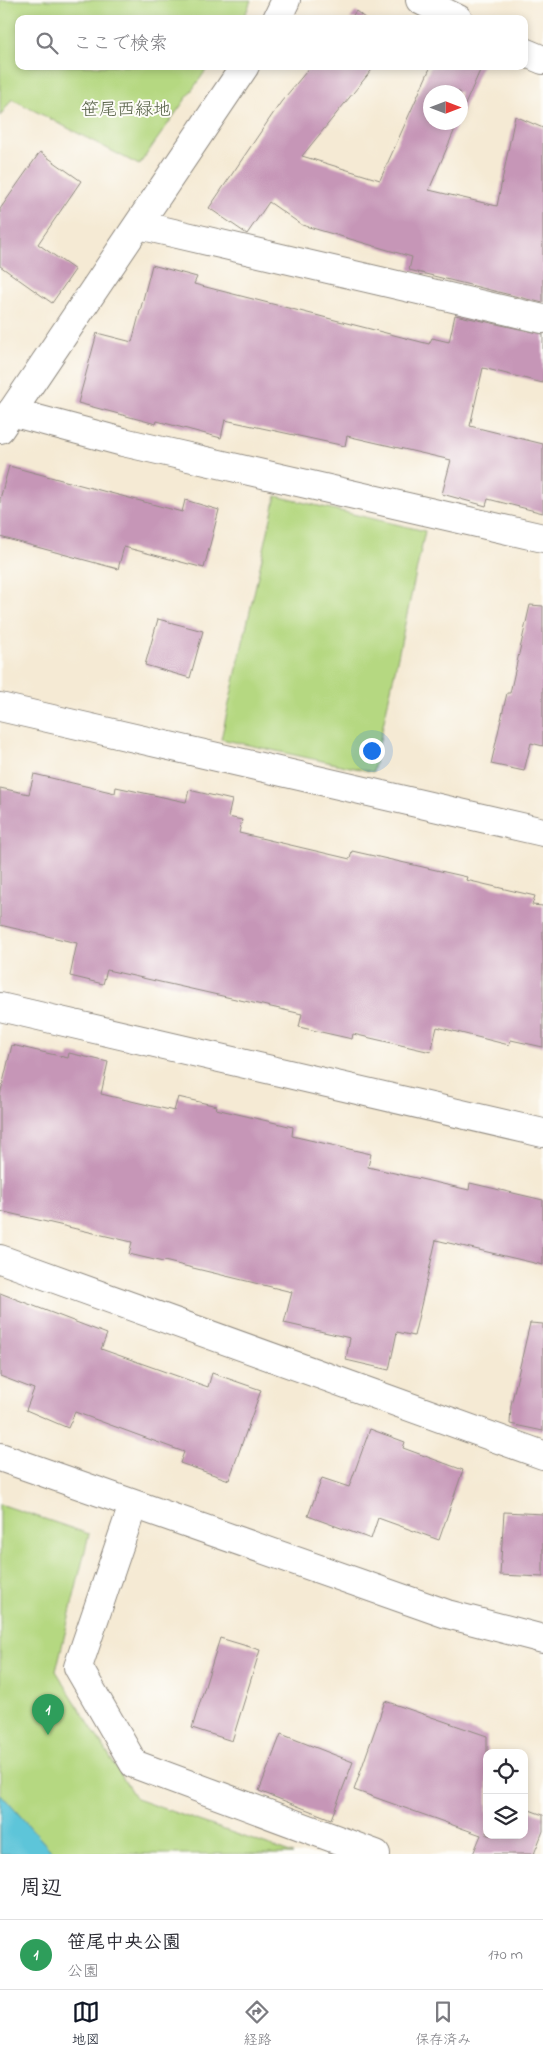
<!DOCTYPE html>
<html lang="ja">
<meta charset="utf-8">
<style>
:root{--surface:#fff;--page:#f7f7f7;--text:#2b2b33;--muted:#7c7c81;--line:#e1e1e2;--accent:#111827}
body{margin:0;font-family:"Indie Flower","Klee One",sans-serif;background:var(--page);color:var(--text)}
.controls{position:absolute;right:15px;bottom:15px;display:grid;overflow:hidden;border-radius:10px;box-shadow:0 2px 8px #0003}
.controls button{width:45px;height:45px;display:grid;place-items:center;padding:0;border:0;border-bottom:1px solid var(--line);background:var(--surface);color:var(--text);font:25px sans-serif}
.compass{position:absolute;left:423px;top:85px;width:45px;height:45px;border-radius:50%;background:var(--surface);box-shadow:0 2px 8px #0003;rotate:90deg}
.you{position:absolute;left:371px;top:750px;width:18px;height:18px;margin:-12px;border:4px solid #fff;border-radius:50%;background:#1a73e8;box-shadow:0 0 0 8px #1a73e833}
.badge{display:grid;place-items:center;width:32px;height:32px;border-radius:50%;background:var(--accent);color:#fff;font-size:16px;font-weight:700}
.pin{position:absolute;translate:-50% -41px;filter:drop-shadow(0 1px 2px #0008)}
.pin::after{content:'';position:absolute;top:26px;width:18px;height:15px;background:inherit;clip-path:polygon(0 0,100% 0,50% 100%)}
.list{margin:0;padding:0;list-style:none}
h2{display:flex;justify-content:space-between;align-items:center;height:65px;margin:0;padding:0 20px;font-size:21px}
h2 small{font-size:16px;font-weight:400;color:var(--muted)}
.list li{display:grid;grid-template-columns:32px 1fr auto;gap:15px;align-items:center;box-sizing:border-box;height:70px;padding:0 20px;border-top:1px solid var(--line)}
.list b{display:block;font-size:19px;white-space:nowrap}
.list p{margin:0;font-size:16px;white-space:nowrap;color:var(--muted)}
.list em{font-size:16px;font-style:normal;color:var(--muted)}
.icon{flex:none;width:28px;height:28px;fill:none;stroke:currentColor;stroke-width:2;stroke-linecap:round;stroke-linejoin:round}
.map{position:relative;flex:none;width:543px;height:1854px;overflow:hidden}
.search{position:absolute;background:var(--surface);box-shadow:0 2px 8px #0003;left:15px;right:15px;top:15px;height:55px;display:flex;align-items:center;gap:12px;box-sizing:border-box;padding:0 18px;border-radius:10px;color:var(--muted);font-size:19px}
.sheet{height:135px;background:var(--surface)}
nav{display:flex;justify-content:space-around;align-items:center;box-sizing:border-box;height:70px;border-top:1px solid var(--line);background:var(--surface);font-size:14px;color:var(--muted)}
nav a{display:grid;justify-items:center;gap:2px}
nav .on{color:var(--accent)}
.map>svg:first-child{display:block}
</style>
<div class="map">
<svg width="543" height="1854" viewBox="0 0 543 1854">
<rect width="100%" height="100%" fill="#fdfcf7"/>
<filter id="ink" filterUnits="userSpaceOnUse"><feTurbulence type="fractalNoise" baseFrequency=".02" numOctaves="2"/><feDisplacementMap in="SourceGraphic" scale="10" xChannelSelector="R" yChannelSelector="G"/><feConvolveMatrix kernelMatrix="1 2 1 2 8 2 1 2 1" color-interpolation-filters="sRGB"/></filter>
<filter id="wash" filterUnits="userSpaceOnUse"><feTurbulence type="fractalNoise" baseFrequency=".0096" numOctaves="4" result="noise"/><feDisplacementMap in="SourceGraphic" scale="20" xChannelSelector="R" yChannelSelector="G"/><feGaussianBlur stdDeviation="1.12" result="paint"/><feColorMatrix in="noise" values="0 0 0 0 0 0 0 0 0 0 0 0 0 0 0 0 0 1.4 0 .05"/><feComposite in="paint" operator="in"/></filter>
<g filter="url(#wash)">
<rect width="100%" height="100%" fill="#f5ead4"/>
<g fill="#b5d881" stroke="#708256">
<polygon points="0,0 251,0 247,11 242,19 19,19 19,66 209,66 139,165 12,99 0,116"/>
<polygon points="276,496 425,531 373,772 221,739"/>
<polygon points="0,1504 89,1534 56,1671 136,1799 293,1854 0,1854"/>
</g>
<polygon fill="#5dc5d9" stroke="#447882" points="0,1793 54,1854 0,1854"/>
<g id="blocks">
<g fill="#c696b7">
<polygon points="356,11 366,19 350,19"/>
<polygon points="311,66 375,66 302,156 380,180 431,66 482,66 460,116 460,92 430,92 430,122 458,122 429,190 497,206 515,116 543,128 543,303 409,270 412,257 302,225 269,202 247,234 209,208 281,102"/>
<polygon points="40,152 81,181 38,244 75,270 52,303 0,266 0,209"/>
<polygon points="152,265 197,277 194,284 429,344 432,338 449,342 455,315 543,334 543,383 483,368 470,426 543,444 543,513 488,499 486,506 442,494 451,460 347,436 345,446 225,420 221,438 157,421 156,424 78,403 97,333 132,342"/>
<polygon points="9,466 182,512 185,500 219,510 204,568 124,547 118,569 0,537 0,499"/>
<polygon points="530,605 543,606 543,746 531,743 524,771 491,764 507,693 510,693"/>
<polygon points="158,619 203,631 190,678 145,665"/>
<polygon points="34,774 115,793 116,787 186,802 189,790 232,800 228,817 242,820 239,833 350,859 352,851 467,877 466,880 535,896 532,905 543,906 543,1047 511,1040 509,1045 437,1027 431,1052 353,1034 352,1039 299,1027 302,1014 107,970 103,984 70,976 77,943 0,925 0,788 29,794"/>
<polygon points="12,1045 68,1058 69,1053 108,1062 101,1094 174,1111 178,1097 217,1106 216,1109 293,1127 292,1136 371,1154 368,1167 469,1190 470,1183 543,1200 543,1265 436,1240 414,1336 397,1332 389,1370 346,1360 350,1338 284,1323 292,1292 164,1261 163,1262 129,1254 132,1242 0,1211 0,1095"/>
<polygon points="0,1293 107,1334 101,1349 208,1387 212,1373 261,1390 229,1480 180,1463 184,1452 75,1412 68,1428 26,1410 34,1389 0,1376"/>
<polygon points="530,1323 543,1324 543,1431 510,1424 511,1405"/>
<polygon points="370,1429 405,1442 403,1448 463,1470 439,1540 378,1518 371,1539 308,1516 322,1478 349,1487"/>
<polygon points="504,1512 543,1514 543,1577 500,1575"/>
<polygon points="220,1638 260,1650 232,1741 192,1728"/>
<polygon points="385,1701 487,1736 487,1835 524,1835 524,1808 543,1815 543,1831 534,1854 473,1854 481,1835 354,1790"/>
<polygon points="281,1734 353,1762 331,1819 259,1791"/>
</g>
</g>
</g>
<g filter="url(#ink)">
<use href="#blocks" fill-opacity="0" stroke="#908a80" stroke-width="1"/>
<g fill="none" stroke-linecap="round" stroke-linejoin="round">
<g stroke="#908a80" stroke-width="30">
<g id="street">
<polyline points="420,0 458,19"/>
<polyline points="524,52 543,60"/>
<polyline points="139,225 543,319"/>
<polyline points="11,412 123,442 543,538"/>
<polyline points="0,707 543,832"/>
<polyline points="0,1007 543,1133"/>
<polyline points="0,1259 543,1455"/>
<polyline points="133,1505 78,1667 134,1764 376,1854"/>
</g>
</g>
<g stroke="#908a80" stroke-width="30">
<g id="secondary">
<polyline points="277,19 286,0"/>
<polyline points="0,429 245,66"/>
<polyline points="0,1457 447,1614 543,1639"/>
</g>
</g>
<use href="#street" stroke="#fff" stroke-width="28"/>
<use href="#secondary" stroke="#fff" stroke-width="28"/>
</g>
</g>
<g text-anchor="middle" stroke-width="4" stroke-linejoin="round" paint-order="stroke">
<g font-size="18" fill="#545f45" stroke="#fdfcf7">
<text x="126" y="115">笹尾西緑地</text>
</g>
</g>
</svg>
<div class="controls">
<button><svg class="icon" aria-label="locate" viewBox="0 0 24 24"><circle cx="12" cy="12" r="6"/><path d="M12 2v4M12 18v4M2 12h4M18 12h4"/></svg></button>
<button><svg class="icon" aria-label="layers" viewBox="0 0 24 24"><path d="M12 4l9 5-9 5-9-5zM3 14l9 5 9-5"/></svg></button>
</div>
<svg class="compass" viewBox="-18 -18 36 36"><path d="M0-13l5 13h-10z" fill="#e53935"/><path d="M0 13l5-13h-10z" fill="#7c7c81"/></svg>
<div class="you"></div>
<div class="pin badge" style="left:48px;top:1735px;background:#2e9e5b">1</div>
<div class="search"><svg class="icon" aria-label="search" viewBox="0 0 24 24"><circle cx="10" cy="10" r="6"/><path d="M15 15l6 6"/></svg>ここで検索</div>
</div>
<section class="sheet">
<h2>周辺<small></small></h2>
<ul class="list">
<li><span class="badge" style="background:#2e9e5b">1</span><div><b>笹尾中央公園</b><p>公園</p></div><em>170 m</em></li>
</ul>
</section>
<nav>
<a class="on"><svg class="icon" aria-label="map" viewBox="0 0 24 24"><path d="M3 6l6-2 6 2 6-2v14l-6 2-6-2-6 2zM9 4v14M15 6v14"/></svg>地図</a>
<a><svg class="icon" aria-label="directions" viewBox="0 0 24 24"><path d="M12 3l9 9-9 9-9-9zM9 14v-3h6M13 9l2 2-2 2"/></svg>経路</a>
<a><svg class="icon" aria-label="saved" viewBox="0 0 24 24"><path d="M7 4h10v16l-5-4-5 4z"/></svg>保存済み</a>
</nav>
